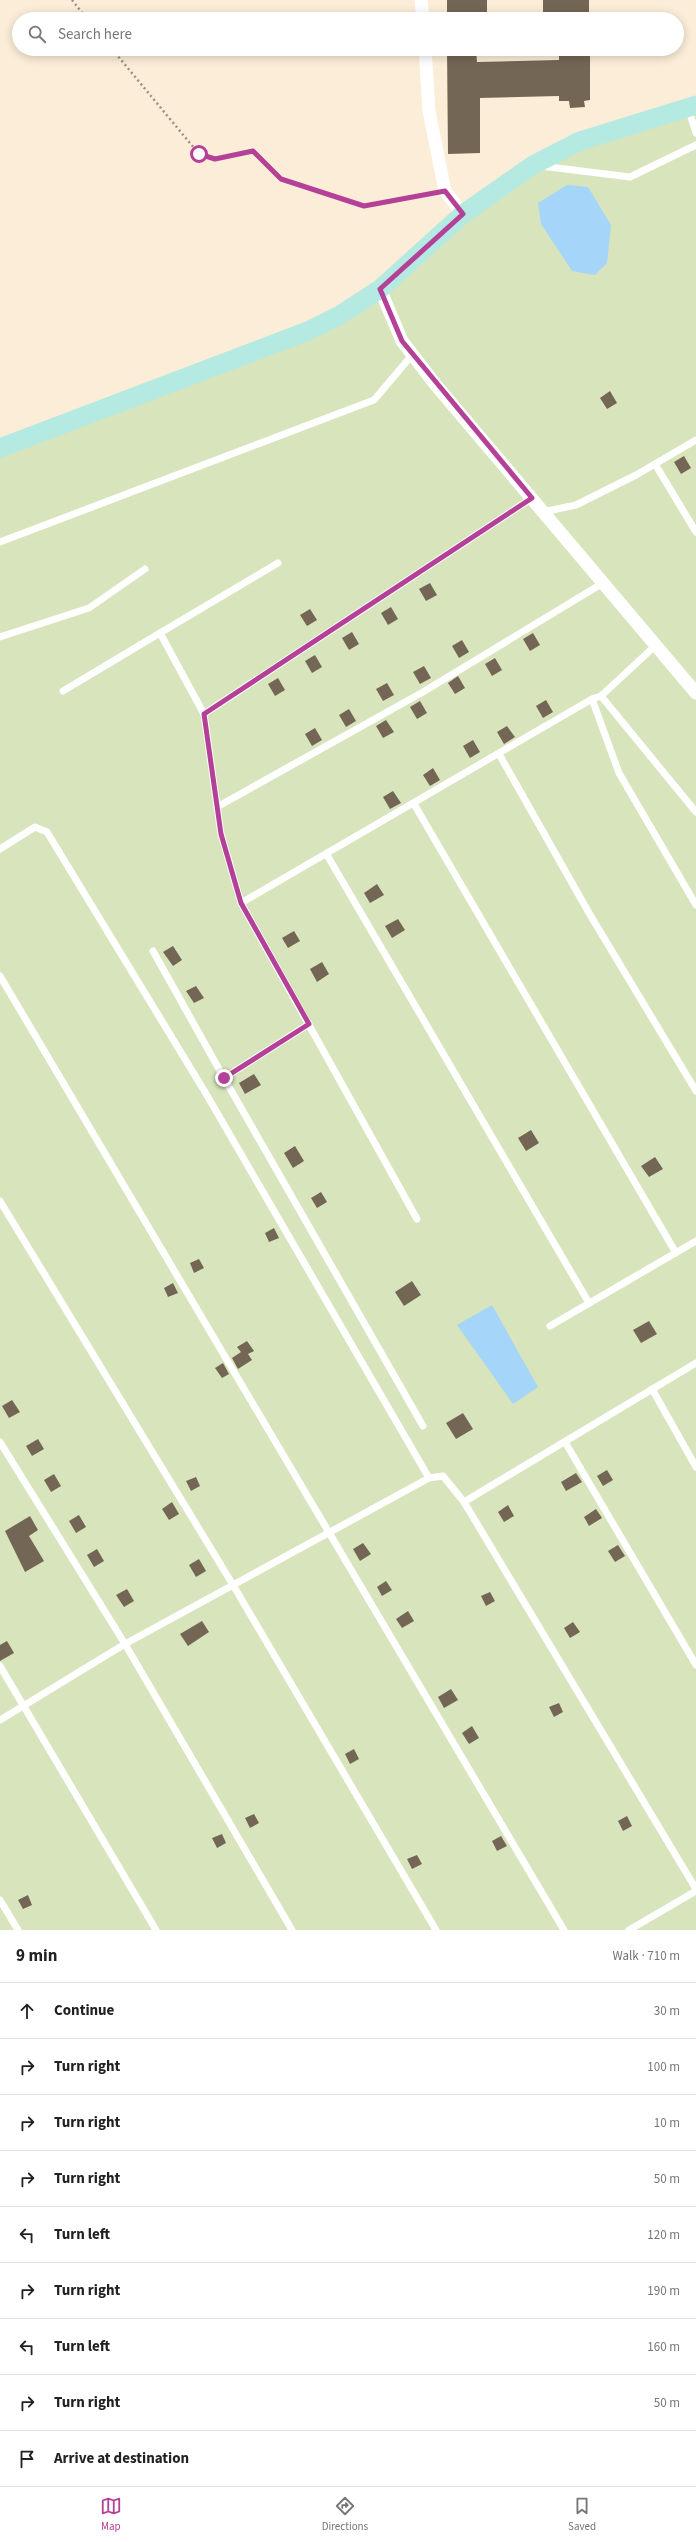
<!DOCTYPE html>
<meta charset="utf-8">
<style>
:root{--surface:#fff;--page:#f6f6f6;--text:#222;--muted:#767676;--line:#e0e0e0;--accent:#b54098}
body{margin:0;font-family:"Source Sans 3",sans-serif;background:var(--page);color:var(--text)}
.stop{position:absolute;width:12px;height:12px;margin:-9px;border:3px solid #b54098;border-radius:50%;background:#fff}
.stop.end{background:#b54098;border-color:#fff;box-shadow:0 1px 4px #0008}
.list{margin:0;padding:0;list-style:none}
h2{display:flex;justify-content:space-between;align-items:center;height:52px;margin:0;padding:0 16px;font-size:17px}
h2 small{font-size:13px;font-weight:400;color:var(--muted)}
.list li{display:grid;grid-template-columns:26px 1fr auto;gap:12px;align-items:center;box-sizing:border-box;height:56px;padding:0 16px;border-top:1px solid var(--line)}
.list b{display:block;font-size:15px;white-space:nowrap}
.list em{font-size:13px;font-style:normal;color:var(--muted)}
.icon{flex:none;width:22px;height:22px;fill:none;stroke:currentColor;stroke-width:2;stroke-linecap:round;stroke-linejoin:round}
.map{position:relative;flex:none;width:696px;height:1930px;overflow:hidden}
.search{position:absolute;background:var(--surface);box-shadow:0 2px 10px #0003;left:12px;right:12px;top:12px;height:44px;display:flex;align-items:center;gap:10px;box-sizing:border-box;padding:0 14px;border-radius:22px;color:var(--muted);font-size:15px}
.sheet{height:556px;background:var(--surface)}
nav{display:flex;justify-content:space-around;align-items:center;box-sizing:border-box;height:56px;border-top:1px solid var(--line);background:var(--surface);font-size:11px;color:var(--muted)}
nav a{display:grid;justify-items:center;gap:2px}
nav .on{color:var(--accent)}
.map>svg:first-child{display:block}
</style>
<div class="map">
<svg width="696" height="1930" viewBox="0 0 696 1930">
<rect width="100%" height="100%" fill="#fbedd7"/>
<polygon fill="#d8e4bc" points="696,105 696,1930 0,1930 0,448 308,331 533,165"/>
<g fill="#a5d5f9">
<polygon points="567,185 588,187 611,225 607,263 595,275 572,271 541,224 538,203"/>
<polygon points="492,1305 538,1387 513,1404 457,1325"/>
</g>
<g fill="#746654">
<polygon points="447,0 487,0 487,17 447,19"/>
<polygon points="543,0 589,0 589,19 543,17"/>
<polygon points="447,49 476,49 477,62 559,60 559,49 590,49 590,100 584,101 585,107 570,108 569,101 559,101 559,96 480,98 480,153 448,154"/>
<polygon points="610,391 617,403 607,409 600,398"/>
<polygon points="684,456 691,468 681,474 674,462"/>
<polygon points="430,583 437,595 426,601 419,589"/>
<polygon points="391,607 398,619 388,625 381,613"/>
<polygon points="310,609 317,620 307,626 300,615"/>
<polygon points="352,632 359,644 349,650 342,638"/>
<polygon points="533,633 540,645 530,651 523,639"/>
<polygon points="462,640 469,652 459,658 452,646"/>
<polygon points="315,655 322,667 312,673 305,661"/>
<polygon points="495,658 502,670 492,676 485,664"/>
<polygon points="424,666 431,678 420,684 413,672"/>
<polygon points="458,676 465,688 455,694 448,683"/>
<polygon points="278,678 285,690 275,696 268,684"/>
<polygon points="387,683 394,695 383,701 376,689"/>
<polygon points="546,700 553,712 543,718 536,706"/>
<polygon points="420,701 427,713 417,719 410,707"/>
<polygon points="349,709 356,721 346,727 339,715"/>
<polygon points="386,720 394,732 383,738 376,726"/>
<polygon points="507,726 515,737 504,744 497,732"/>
<polygon points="315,728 322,740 312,746 305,734"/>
<polygon points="473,740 480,752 470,758 463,746"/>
<polygon points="433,768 440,780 430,786 423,775"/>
<polygon points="393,791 401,803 390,809 383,797"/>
<polygon points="377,884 384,895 370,903 364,893"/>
<polygon points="398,919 405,930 392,938 385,926"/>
<polygon points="294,931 300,941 288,948 282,938"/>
<polygon points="173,946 182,960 173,966 163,952"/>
<polygon points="322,962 329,974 317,982 310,969"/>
<polygon points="196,986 204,998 194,1003 186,991"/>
<polygon points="254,1074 261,1085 245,1094 239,1083"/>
<polygon points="531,1130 539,1143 526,1151 518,1138"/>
<polygon points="295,1146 304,1161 293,1168 284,1153"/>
<polygon points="655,1157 663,1169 649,1177 641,1166"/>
<polygon points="321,1192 327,1202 317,1208 311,1198"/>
<polygon points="274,1228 279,1238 269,1242 265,1233"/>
<polygon points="199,1259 204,1268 194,1273 190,1263"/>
<polygon points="412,1281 421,1295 404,1306 395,1292"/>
<polygon points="173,1283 178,1293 168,1297 164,1288"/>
<polygon points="649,1321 657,1334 641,1343 633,1330"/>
<polygon points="247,1341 254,1351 248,1354 252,1360 238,1369 232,1358 241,1352 237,1347"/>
<polygon points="223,1363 229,1374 222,1378 215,1368"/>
<polygon points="12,1400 20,1412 9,1418 2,1406"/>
<polygon points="463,1413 473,1429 456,1439 446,1423"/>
<polygon points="38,1439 44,1449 32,1456 26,1446"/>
<polygon points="607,1470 613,1480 603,1486 597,1476"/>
<polygon points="576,1473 582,1482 566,1491 561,1482"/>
<polygon points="54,1474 61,1486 51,1492 44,1480"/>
<polygon points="196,1477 200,1486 191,1491 186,1481"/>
<polygon points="172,1502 179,1514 169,1520 162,1509"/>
<polygon points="508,1505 514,1516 504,1522 498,1512"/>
<polygon points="596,1509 602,1518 589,1526 584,1517"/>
<polygon points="79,1515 86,1527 76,1533 69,1521"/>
<polygon points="30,1516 38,1530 29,1536 44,1561 25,1572 5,1531"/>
<polygon points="363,1543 371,1554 360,1561 353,1549"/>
<polygon points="618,1545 625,1556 615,1562 608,1551"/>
<polygon points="97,1549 104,1561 94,1567 87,1555"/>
<polygon points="199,1559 206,1571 196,1577 189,1565"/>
<polygon points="386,1581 392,1590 382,1596 377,1587"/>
<polygon points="127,1589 134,1601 124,1607 116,1595"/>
<polygon points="490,1592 495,1601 486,1606 481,1596"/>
<polygon points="408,1611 414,1621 402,1628 396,1619"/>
<polygon points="202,1621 209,1632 188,1646 180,1634"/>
<polygon points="573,1622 580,1632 570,1638 564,1628"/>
<polygon points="7,1641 14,1653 0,1661 0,1645"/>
<polygon points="451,1689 458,1700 444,1708 438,1697"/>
<polygon points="559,1703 563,1712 554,1717 549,1707"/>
<polygon points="472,1726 479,1738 469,1744 462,1733"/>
<polygon points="354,1749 359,1759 350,1764 345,1754"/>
<polygon points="254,1814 259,1823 250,1828 245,1818"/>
<polygon points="627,1816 632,1826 623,1831 618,1821"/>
<polygon points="222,1834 226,1843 217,1848 212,1838"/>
<polygon points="501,1836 507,1846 497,1851 492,1841"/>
<polygon points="417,1855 422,1864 412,1869 407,1859"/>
<polygon points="28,1895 32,1905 23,1909 18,1900"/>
</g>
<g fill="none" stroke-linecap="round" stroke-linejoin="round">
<g stroke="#9a9181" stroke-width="2.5" stroke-dasharray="2 3" stroke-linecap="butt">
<polyline points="72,0 87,19"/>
<polyline points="112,49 199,154 215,159 253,151 281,179 364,206 433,194"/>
</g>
<g stroke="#fff" stroke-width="7">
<polyline points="688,108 696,133"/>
<polyline points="541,166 630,177 696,145"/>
<polyline points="655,464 696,532"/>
<polyline points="532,498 204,714 221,834 241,903 592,699 601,696 656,645"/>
<polyline points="543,512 576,505 636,475 696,440"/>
<polyline points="0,542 374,400 413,354"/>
<polyline points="0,637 89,608 145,569"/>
<polyline points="63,691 160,633"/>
<polyline points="601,696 696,812"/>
<polyline points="592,699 619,773 696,905"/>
<polyline points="204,714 160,633 278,563"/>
<polyline points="499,754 589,913 696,1091"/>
<polyline points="414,804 676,1253"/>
<polyline points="217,807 423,692 603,583"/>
<polyline points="0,849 35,827 47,832 205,1092 429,1478"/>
<polyline points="327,855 589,1303"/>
<polyline points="241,903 417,1219"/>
<polyline points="153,951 224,1078 309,1024"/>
<polyline points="0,976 564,1930"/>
<polyline points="224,1078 423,1426"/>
<polyline points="0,1201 233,1585 436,1930"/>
<polyline points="550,1326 696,1241"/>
<polyline points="652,1389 696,1467"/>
<polyline points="0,1442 125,1644 292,1930"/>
<polyline points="565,1442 696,1665"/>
<polyline points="464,1502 696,1363"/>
<polyline points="0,1666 156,1930"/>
<polyline points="0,1720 125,1644 429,1478 443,1476 464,1502 696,1889"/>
<polyline points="0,1900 18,1930"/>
<polyline points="629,1930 696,1891"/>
</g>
<g stroke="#fff" stroke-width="13">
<polyline points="421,0 423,19"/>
<polyline points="425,49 429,111 445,191 463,214"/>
<polyline points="380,289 402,341 435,384 696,693"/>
</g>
<polyline stroke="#b4eae1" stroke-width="19" points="0,448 308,331 340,315 380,289 463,214 533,165 580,141 696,105"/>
</g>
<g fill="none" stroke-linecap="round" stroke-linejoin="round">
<polyline stroke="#b54098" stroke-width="5" points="199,154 215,159 253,151 281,179 364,206 445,191 463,214 380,289 402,341 532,498 204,714 221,834 241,903 309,1024 224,1078"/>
</g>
</svg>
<div class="stop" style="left:199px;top:154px"></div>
<div class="stop end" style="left:224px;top:1078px"></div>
<div class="search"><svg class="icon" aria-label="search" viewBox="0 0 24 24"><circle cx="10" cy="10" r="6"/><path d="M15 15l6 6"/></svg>Search here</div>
</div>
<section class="sheet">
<h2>9 min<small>Walk · 710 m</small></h2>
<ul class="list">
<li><svg class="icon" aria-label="ahead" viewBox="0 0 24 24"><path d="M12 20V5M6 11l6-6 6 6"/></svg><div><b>Continue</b></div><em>30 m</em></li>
<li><svg class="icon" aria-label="right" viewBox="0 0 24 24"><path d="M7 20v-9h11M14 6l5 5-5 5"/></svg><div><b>Turn right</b></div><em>100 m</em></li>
<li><svg class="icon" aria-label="right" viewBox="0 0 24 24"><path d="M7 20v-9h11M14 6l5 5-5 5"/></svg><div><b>Turn right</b></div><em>10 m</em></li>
<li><svg class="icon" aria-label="right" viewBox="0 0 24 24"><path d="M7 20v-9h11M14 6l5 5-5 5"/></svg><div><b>Turn right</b></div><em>50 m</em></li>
<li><svg class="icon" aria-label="left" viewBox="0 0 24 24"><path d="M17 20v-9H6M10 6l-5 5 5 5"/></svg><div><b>Turn left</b></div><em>120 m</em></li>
<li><svg class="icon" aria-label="right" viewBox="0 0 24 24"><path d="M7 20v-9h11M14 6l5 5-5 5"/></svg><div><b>Turn right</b></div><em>190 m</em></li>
<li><svg class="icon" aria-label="left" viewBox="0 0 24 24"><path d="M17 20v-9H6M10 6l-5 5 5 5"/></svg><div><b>Turn left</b></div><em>160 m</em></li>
<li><svg class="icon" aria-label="right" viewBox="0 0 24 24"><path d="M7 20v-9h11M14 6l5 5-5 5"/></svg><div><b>Turn right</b></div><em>50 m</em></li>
<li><svg class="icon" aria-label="arrive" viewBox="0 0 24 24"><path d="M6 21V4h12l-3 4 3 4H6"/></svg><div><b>Arrive at destination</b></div></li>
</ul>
</section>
<nav>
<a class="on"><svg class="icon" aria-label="map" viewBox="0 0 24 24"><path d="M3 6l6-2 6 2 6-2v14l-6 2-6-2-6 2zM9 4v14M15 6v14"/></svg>Map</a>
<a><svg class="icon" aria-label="directions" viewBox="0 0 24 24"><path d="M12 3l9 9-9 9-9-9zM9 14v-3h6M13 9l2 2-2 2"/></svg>Directions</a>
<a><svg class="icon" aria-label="saved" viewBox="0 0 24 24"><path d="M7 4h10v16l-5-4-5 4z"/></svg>Saved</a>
</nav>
